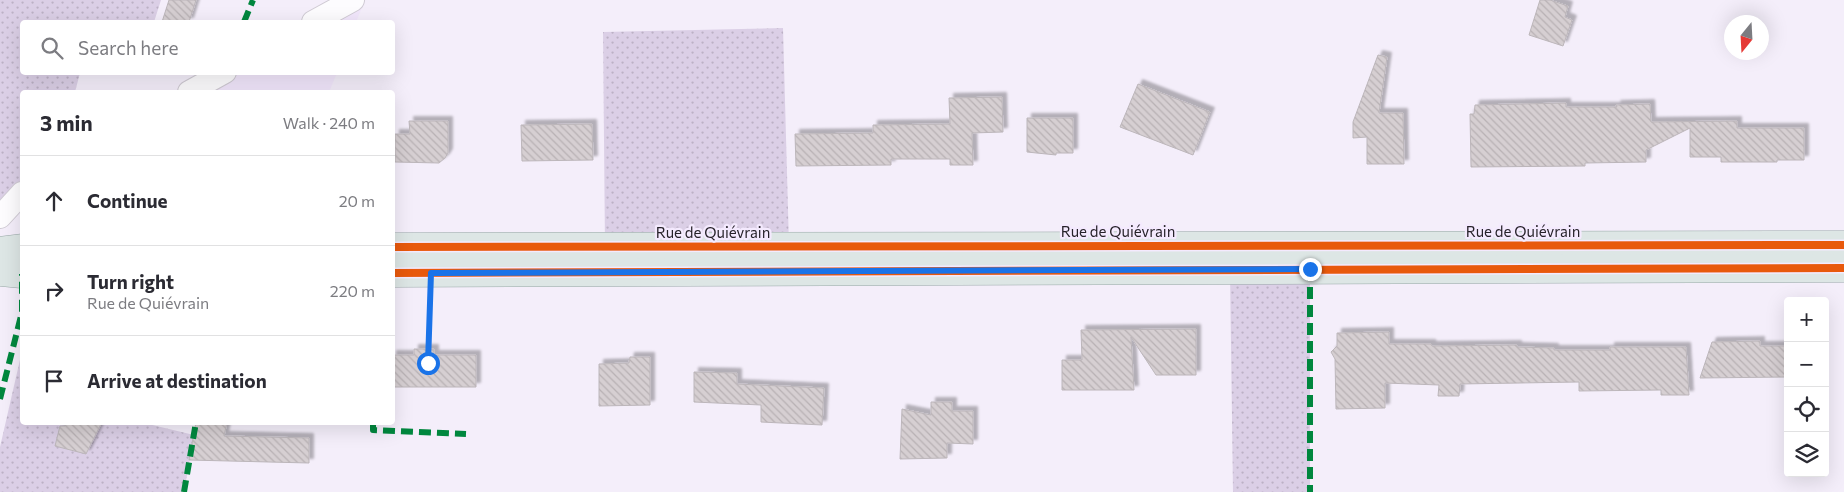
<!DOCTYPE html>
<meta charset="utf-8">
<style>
:root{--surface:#fff;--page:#f7f7f7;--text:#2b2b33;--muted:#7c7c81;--line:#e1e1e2}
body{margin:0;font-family:Commissioner,sans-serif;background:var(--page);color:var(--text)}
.controls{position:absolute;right:15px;bottom:15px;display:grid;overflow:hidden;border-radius:5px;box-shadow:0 5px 20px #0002}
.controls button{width:45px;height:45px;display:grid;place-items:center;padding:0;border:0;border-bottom:1px solid var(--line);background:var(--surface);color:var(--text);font:25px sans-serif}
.compass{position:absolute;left:1724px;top:15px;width:45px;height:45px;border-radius:50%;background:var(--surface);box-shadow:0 5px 20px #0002;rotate:198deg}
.stop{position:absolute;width:15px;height:15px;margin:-11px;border:4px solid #1a73e8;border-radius:50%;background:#fff}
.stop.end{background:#1a73e8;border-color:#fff;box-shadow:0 1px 5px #0008}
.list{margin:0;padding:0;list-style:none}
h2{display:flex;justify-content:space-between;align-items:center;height:65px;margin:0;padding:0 20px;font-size:21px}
h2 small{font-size:16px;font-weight:400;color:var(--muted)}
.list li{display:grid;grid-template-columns:32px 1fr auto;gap:15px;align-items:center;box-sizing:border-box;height:90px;padding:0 20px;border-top:1px solid var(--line)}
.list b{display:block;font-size:19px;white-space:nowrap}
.list p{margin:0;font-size:16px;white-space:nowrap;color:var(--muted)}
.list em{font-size:16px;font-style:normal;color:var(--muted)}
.icon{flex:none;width:28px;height:28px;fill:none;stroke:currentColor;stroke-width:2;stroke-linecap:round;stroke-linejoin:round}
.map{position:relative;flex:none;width:1844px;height:492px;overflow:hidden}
.search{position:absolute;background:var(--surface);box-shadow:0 5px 20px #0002;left:20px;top:20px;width:375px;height:55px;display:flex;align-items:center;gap:12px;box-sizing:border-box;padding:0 18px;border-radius:5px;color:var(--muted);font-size:19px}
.panel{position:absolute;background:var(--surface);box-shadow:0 5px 20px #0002;left:20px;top:90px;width:375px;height:335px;border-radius:5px}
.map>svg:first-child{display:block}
</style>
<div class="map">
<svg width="1844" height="492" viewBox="0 0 1844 492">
<defs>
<pattern id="grass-dots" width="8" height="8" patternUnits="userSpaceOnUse" patternTransform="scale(1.25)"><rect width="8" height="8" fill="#dbcfe6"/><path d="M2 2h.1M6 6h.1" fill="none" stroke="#bcb1c5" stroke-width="1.8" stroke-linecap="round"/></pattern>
<pattern id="building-back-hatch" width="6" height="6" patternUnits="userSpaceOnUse" patternTransform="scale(1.25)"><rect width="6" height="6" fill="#d6cfd2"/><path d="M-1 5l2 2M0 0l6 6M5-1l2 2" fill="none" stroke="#b8b1b4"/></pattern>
<filter id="shadow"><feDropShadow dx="4.5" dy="-4.5" stdDeviation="1" flood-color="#0004"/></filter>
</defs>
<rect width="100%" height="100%" fill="#f4eefa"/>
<g fill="#f1e6fb">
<polygon points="353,0 365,0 356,22 313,22"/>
<polygon points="225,73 337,73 329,92 189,92"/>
</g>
<g fill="url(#grass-dots)">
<polygon points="0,0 161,0 154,22 22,22 22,72 80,73 75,92 22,92 22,193 0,217"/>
<polygon points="783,28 789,246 605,247 603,32"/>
<polygon points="1310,269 1310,492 1233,492 1230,270"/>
<polygon points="22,351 22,422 144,423 194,435 184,492 0,492 0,447"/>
</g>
<g fill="url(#building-back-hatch)" stroke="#bcb6ba" filter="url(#shadow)">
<polygon points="169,0 196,0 189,22 162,22"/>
<polygon points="1540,0 1550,0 1568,6 1565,17 1572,20 1563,46 1529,35"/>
<polygon points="1378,55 1387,57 1379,113 1403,113 1404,164 1367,164 1367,137 1353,138 1353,122"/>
<polygon points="1138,84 1210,112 1193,155 1120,127"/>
<polygon points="1002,97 1003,132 972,133 973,165 950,165 950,159 891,159 891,165 796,166 795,134 873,133 873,125 950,124 949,98"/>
<polygon points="1566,103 1566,107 1617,107 1616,105 1650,104 1651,122 1737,121 1737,128 1804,128 1804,160 1777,160 1777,162 1721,162 1721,157 1690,157 1690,128 1646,150 1646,162 1585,163 1585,166 1471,167 1470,114 1474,114 1475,105"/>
<polygon points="1027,118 1073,118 1073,153 1056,153 1056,155 1027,152"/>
<polygon points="409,121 448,121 448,153 445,158 439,163 395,162 395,134 410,134"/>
<polygon points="592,124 593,160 522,161 521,125"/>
<polygon points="1196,329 1196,375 1156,375 1131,337 1134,390 1062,390 1062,360 1082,360 1081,330"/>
<polygon points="1389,332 1389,344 1431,344 1432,346 1517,345 1517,347 1554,348 1554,350 1610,350 1610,347 1686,347 1689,395 1661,395 1661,390 1579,391 1579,382 1460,384 1459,396 1438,396 1439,385 1385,383 1385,408 1336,409 1335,359 1331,352 1337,346 1337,333"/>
<polygon points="1760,341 1760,346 1787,346 1787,377 1700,378 1712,342"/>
<polygon points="414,349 434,349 434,355 476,355 476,387 392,387 392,355 414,355"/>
<polygon points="630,357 650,357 650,405 599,406 599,364 629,363"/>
<polygon points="694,372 737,373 737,384 824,388 822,425 761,422 761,405 694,402"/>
<polygon points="931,402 952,402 952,411 973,411 973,444 947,443 947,458 900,459 902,409 931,415"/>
<polygon points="66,422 102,422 86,454 55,446 60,426 65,426"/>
<polygon points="196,422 227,422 224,436 309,438 309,463 189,460"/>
</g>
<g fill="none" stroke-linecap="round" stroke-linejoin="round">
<g stroke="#d0cbd4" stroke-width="24">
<g id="minor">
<polyline points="313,22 353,0"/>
<polyline points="189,92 225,72"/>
<polyline points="0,217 22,193"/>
</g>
</g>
<g stroke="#98a8a7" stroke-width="29">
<g id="primary">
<polyline points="392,247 1844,245"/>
<polyline points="0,251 22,248"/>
<polyline points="0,272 22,274"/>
<polyline points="392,273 1844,268"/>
</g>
</g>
<polyline stroke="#d3d2d5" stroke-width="3" stroke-dasharray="2.5 2.5" stroke-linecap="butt" points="428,363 430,301"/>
<use href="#minor" stroke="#fdfcfe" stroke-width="22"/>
<use href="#primary" stroke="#dde6e5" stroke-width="28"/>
<g stroke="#00873e" stroke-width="6" stroke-dasharray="12 6" stroke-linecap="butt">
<polyline points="244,22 253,0"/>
<polyline points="224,73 225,72"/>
<polyline points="1310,269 1310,492"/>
<polyline points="0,399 22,312 22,274"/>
<polyline points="373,422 373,430 466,434"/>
<polyline points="184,492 196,422"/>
</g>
<g stroke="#f4eafe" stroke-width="11">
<g id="cycleway">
<polyline points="392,247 1844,245"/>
<polyline points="392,273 1844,268"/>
</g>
</g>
<use href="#cycleway" stroke="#e8590c" stroke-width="8"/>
</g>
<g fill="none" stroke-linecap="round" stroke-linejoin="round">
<polyline stroke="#1a73e8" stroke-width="6" points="428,363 431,273 1310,269"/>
</g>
<g text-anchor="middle" stroke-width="4.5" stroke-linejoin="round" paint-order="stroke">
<g font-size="15" fill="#262229" stroke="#f4eafe">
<text x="1118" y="237">Rue de Quiévrain</text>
<text x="1523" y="237">Rue de Quiévrain</text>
<text x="713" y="238">Rue de Quiévrain</text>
</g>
</g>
</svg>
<div class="controls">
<button>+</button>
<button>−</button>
<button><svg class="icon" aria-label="locate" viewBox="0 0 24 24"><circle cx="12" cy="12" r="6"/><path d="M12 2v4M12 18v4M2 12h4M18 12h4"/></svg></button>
<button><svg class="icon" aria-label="layers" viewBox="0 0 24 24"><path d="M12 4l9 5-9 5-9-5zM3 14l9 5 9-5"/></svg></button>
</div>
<svg class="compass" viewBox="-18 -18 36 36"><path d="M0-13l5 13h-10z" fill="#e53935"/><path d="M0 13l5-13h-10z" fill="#7c7c81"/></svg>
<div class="stop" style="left:428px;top:363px"></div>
<div class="stop end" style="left:1310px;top:269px"></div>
<div class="search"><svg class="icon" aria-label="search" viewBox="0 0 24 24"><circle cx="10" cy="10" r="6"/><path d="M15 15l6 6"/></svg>Search here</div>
<section class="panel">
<h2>3 min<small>Walk · 240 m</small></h2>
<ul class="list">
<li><svg class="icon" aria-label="ahead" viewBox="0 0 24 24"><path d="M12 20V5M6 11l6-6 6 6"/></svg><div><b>Continue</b></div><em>20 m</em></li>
<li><svg class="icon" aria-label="right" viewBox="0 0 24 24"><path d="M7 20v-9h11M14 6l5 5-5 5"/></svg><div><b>Turn right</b><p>Rue de Quiévrain</p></div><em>220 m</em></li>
<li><svg class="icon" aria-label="arrive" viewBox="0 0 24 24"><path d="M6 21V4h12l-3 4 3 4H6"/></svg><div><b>Arrive at destination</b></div></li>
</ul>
</section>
</div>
